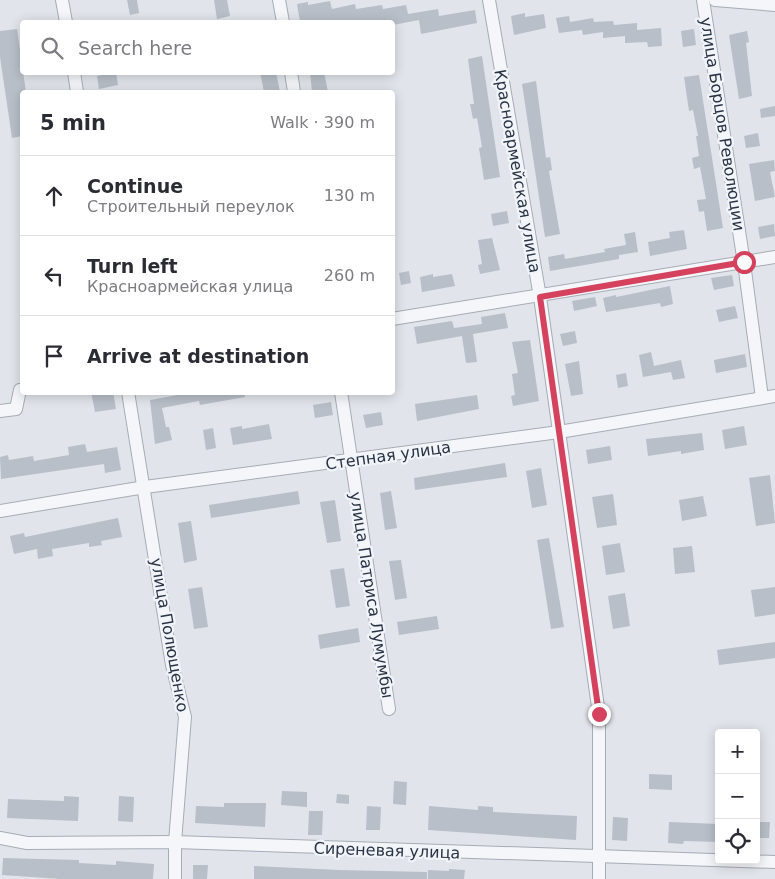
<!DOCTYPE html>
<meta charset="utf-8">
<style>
:root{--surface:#fff;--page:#f2f2f3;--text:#2b2b33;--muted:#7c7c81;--line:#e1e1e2}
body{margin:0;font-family:"DejaVu Sans",sans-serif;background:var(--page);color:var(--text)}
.controls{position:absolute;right:15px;bottom:15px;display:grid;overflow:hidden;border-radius:5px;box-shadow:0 2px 12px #0003}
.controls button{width:45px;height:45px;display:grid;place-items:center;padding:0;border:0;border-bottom:1px solid var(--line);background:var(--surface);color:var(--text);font:25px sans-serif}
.stop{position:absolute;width:15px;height:15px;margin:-11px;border:4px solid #d4425d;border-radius:50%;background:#fff}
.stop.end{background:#d4425d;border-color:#fff;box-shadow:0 1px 5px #0008}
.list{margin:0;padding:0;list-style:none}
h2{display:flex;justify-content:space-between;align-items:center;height:65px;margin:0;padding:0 20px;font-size:21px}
h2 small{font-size:16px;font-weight:400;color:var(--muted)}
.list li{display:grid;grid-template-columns:32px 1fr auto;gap:15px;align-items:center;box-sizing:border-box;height:80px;padding:0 20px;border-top:1px solid var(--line)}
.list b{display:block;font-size:19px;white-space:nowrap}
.list p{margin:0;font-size:16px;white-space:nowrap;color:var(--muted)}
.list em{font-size:16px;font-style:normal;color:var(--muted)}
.icon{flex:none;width:28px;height:28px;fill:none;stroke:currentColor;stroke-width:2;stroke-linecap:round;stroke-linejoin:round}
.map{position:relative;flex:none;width:775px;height:879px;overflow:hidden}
.search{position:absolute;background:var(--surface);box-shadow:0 2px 12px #0003;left:20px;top:20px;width:375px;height:55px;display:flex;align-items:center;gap:12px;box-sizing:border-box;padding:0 18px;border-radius:5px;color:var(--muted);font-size:19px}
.panel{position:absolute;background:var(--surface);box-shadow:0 2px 12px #0003;left:20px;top:90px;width:375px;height:305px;border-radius:5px}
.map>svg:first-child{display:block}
</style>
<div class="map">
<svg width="775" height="879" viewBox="0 0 775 879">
<rect width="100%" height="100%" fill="#e1e5eb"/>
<g fill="#b8bfc8">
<polygon points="127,0 137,0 139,13 130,15"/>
<polygon points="214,0 227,0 230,16 217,19"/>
<polygon points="330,1 332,9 355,4 356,9 382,5 383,9 406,5 408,14 438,9 439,16 475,10 477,23 421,34 419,20 393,25 393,22 344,22 344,20 300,22 297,4 308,2 308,5"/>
<polygon points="525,13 525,17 544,14 546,28 514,35 511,16"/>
<polygon points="569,16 570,22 593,18 594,22 613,21 614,25 637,23 637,30 661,28 662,46 648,47 647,42 625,43 625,36 603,38 603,32 583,35 582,30 559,33 556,18"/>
<polygon points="17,29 26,92 22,92 22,136 12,138 0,57 0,31"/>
<polygon points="694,29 696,45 683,47 681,31"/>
<polygon points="747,31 749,42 746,43 752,96 739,99 729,35"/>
<polygon points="482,56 500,177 484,180 479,148 482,147 477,118 473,119 470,104 474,104 468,59"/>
<polygon points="116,72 118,85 99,89 97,76"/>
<polygon points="260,72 276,72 280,92 264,92"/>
<polygon points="310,72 324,72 328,92 312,92"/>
<polygon points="699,75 723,228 707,231 704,211 699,212 697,200 706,199 700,167 694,169 692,158 699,156 696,136 698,136 693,110 689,111 684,77"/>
<polygon points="536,81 546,158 550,157 552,170 549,171 560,234 545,237 522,84"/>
<polygon points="775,106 775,116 761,118 760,109"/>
<polygon points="758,133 760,146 746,148 744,136"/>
<polygon points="774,160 775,171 770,172 775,197 755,201 749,164"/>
<polygon points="507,211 509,223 493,226 491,214"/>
<polygon points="774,224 775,236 760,239 758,227"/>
<polygon points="684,230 687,249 650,256 648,242 670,238 669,232"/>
<polygon points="635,232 638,252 619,255 619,259 550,271 548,257 564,254 565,259 605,252 604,249 626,245 624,234"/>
<polygon points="492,238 500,270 480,274 478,265 482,264 478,240"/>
<polygon points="409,271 411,283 401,285 399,273"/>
<polygon points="433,274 433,277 452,274 455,286 422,292 420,277"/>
<polygon points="732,275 734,286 714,290 711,278"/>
<polygon points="670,286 673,304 661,307 660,303 606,312 603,298 616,295 616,297"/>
<polygon points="595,297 597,306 574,311 572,301"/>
<polygon points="735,306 738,318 719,322 716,310"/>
<polygon points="505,313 508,328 473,334 477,362 466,363 462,336 417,344 414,327 452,321 454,328 482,324 481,317"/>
<polygon points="575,331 577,343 563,346 560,334"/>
<polygon points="530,340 539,401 513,406 511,396 515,395 512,374 518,373 512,342"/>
<polygon points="651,352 654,366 681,360 685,378 673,380 671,372 643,377 639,355"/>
<polygon points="745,354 747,367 716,373 714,360"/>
<polygon points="579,361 583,394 571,396 565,364"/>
<polygon points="626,373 628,386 618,388 616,375"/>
<polygon points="91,392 113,392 116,409 95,412"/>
<polygon points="194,392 244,392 245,397 200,405 199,401 162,408 166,427 169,427 172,440 155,444 150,400"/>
<polygon points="477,395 479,409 417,421 415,404"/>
<polygon points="331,402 333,415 315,418 313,405"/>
<polygon points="381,412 383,425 366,428 363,415"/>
<polygon points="269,424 272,439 233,445 230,428 242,426 242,429"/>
<polygon points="744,426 747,445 725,449 722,430"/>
<polygon points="213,428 216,448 206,450 203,430"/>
<polygon points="702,433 704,450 681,454 681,451 648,456 646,439"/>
<polygon points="85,444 87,452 117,447 121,470 105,473 104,464 1,479 0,457 8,455 9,460 33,456 34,461 69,455 68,447"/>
<polygon points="610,446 612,460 588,464 586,450"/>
<polygon points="505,463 507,477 415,490 414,478"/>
<polygon points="541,468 547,505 532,508 526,471"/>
<polygon points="770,475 775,523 756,526 749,478"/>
<polygon points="298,491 300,504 211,518 209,505"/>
<polygon points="391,491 397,528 385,530 380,493"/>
<polygon points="613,494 617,525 597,528 592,497"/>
<polygon points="703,496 707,516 682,521 679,500"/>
<polygon points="335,500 341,541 327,543 320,502"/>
<polygon points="118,518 122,537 101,541 102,545 89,547 89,543 52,549 53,556 38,559 37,549 14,554 10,536 24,533 25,537"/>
<polygon points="191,521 197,560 184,563 178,523"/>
<polygon points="549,538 564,627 551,629 537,540"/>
<polygon points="620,543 625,572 606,575 602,546"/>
<polygon points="692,546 695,572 675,574 673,548"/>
<polygon points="401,560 407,598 395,600 389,561"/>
<polygon points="344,568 350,606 336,608 330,570"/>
<polygon points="202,587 208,627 194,629 188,589"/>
<polygon points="775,587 775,614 755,617 751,590"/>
<polygon points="625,593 630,626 613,629 608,596"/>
<polygon points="437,616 439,629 399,635 397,622"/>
<polygon points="358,628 360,642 320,649 318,635"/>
<polygon points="775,642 775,658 719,665 717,650"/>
<polygon points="649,774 672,775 672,790 649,789"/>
<polygon points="394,781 407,782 406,805 393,804"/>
<polygon points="282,791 307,792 307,807 281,805"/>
<polygon points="337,794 349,795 349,804 336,803"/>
<polygon points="64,796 79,797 78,821 7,818 8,799 64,801"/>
<polygon points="119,796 134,797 133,822 118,821"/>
<polygon points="224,803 266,803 265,827 195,823 196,806 224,807"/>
<polygon points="367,806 381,807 380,830 366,830"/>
<polygon points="429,806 478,810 478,806 493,807 493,812 577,816 576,840 428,830"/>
<polygon points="309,811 323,811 322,835 308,835"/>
<polygon points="613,817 628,818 627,841 612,840"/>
<polygon points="669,822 719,824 719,842 684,841 683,844 668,843"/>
<polygon points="756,822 770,822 769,838 756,838"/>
<polygon points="3,858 79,860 79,863 116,865 116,861 154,864 153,879 61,879 2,875"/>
<polygon points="193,865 208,865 207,879 193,879"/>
<polygon points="254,866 339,870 427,872 427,879 254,879"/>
<polygon points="449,869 465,870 464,879 428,879 428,870 449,871"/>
</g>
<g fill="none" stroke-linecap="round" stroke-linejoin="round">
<g stroke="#a6acb5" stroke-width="14">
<g id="minor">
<polyline points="62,0 66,22"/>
<polyline points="279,0 283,22"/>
<polyline points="489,0 540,297 599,714 599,879"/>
<polyline points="703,0 744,263 762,398"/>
<polyline points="715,0 775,5"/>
<polyline points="74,72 77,92"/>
<polyline points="291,72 294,92"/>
<polyline points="392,319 775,257"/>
<polyline points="128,392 172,665 185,717 175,842 175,879"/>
<polyline points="341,392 389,709"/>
<polyline points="0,411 16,409 20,390 22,390"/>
<polyline points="0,511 145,487 559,432 775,396"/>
<polyline points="0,838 27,843 175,842 775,862"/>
</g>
</g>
<use href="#minor" stroke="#f4f6f9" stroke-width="12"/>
</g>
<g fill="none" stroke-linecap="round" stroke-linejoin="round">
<polyline stroke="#d4425d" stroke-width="6" points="599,714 540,297 744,262"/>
</g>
<g text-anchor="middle" stroke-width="4.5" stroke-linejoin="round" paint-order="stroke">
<g font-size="16" fill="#293343" stroke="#f1f4f8">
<text transform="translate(723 124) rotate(81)" y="6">улица Борцов Революции</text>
<text transform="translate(518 171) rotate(80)" y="6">Красноармейская улица</text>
<text transform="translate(388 455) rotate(-8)" y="6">Степная улица</text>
<text transform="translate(372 595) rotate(81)" y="6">улица Патриса Лумумбы</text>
<text transform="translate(170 635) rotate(80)" y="6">улица Полющенко</text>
<text transform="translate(387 850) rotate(2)" y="6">Сиреневая улица</text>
</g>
</g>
</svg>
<div class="controls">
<button>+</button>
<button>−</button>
<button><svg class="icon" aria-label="locate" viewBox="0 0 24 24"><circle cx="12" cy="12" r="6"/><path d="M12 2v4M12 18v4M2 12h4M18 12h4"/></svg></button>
</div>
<div class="stop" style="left:744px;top:262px"></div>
<div class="stop end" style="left:599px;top:714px"></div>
<div class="search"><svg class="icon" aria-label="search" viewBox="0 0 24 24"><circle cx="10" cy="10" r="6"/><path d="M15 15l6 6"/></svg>Search here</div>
<section class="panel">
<h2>5 min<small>Walk · 390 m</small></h2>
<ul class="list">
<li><svg class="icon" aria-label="ahead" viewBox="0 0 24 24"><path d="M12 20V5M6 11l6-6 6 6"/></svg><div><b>Continue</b><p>Строительный переулок</p></div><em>130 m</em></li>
<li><svg class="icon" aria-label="left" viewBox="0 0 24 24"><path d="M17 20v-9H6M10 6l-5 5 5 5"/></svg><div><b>Turn left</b><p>Красноармейская улица</p></div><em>260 m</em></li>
<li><svg class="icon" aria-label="arrive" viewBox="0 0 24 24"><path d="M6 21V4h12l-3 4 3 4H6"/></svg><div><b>Arrive at destination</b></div></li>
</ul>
</section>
</div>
